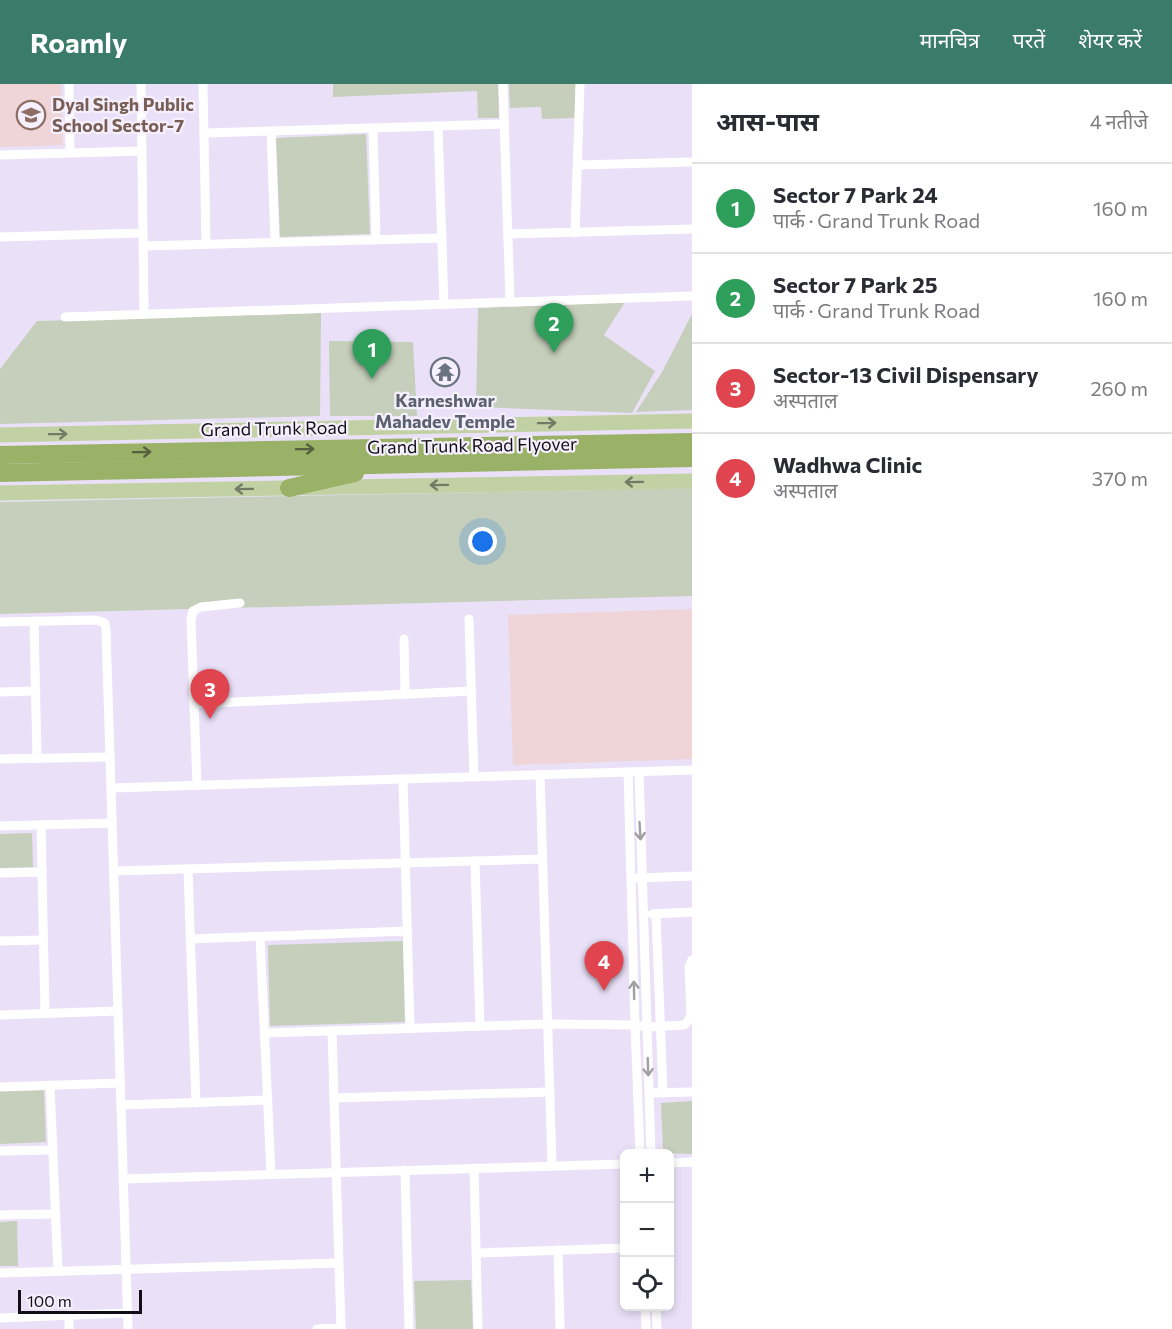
<!DOCTYPE html>
<html lang="hi">
<meta charset="utf-8">
<style>
:root{--surface:#fff;--page:#f2f2f3;--text:#2b2b33;--muted:#7c7c81;--line:#e1e1e2;--accent:#3b7b69}
body{margin:0;font-family:Commissioner,"Noto Sans Devanagari",sans-serif;background:var(--page);color:var(--text)}
.controls{position:absolute;right:18px;bottom:18px;display:grid;overflow:hidden;border-radius:9px;box-shadow:0 3px 9px #0003}
.controls button{width:54px;height:54px;display:grid;place-items:center;padding:0;border:0;border-bottom:2px solid var(--line);background:var(--surface);color:var(--text);font:30px sans-serif}
.scale{position:absolute;left:18px;bottom:15px;width:124px;box-sizing:border-box;padding-left:6px;border:3px solid #110e15;border-top:0;font-size:16px;line-height:21px;white-space:nowrap;color:#110e15;-webkit-text-stroke:4px #f6f0fe;paint-order:stroke}
.you{position:absolute;left:483px;top:458px;width:21px;height:21px;margin:-15px;border:4px solid #fff;border-radius:50%;background:#1a73e8;box-shadow:0 0 0 9px #1a73e833}
.badge{display:grid;place-items:center;width:39px;height:39px;border-radius:50%;background:var(--accent);color:#fff;font-size:20px;font-weight:700}
.pin{position:absolute;translate:-50% -50px;filter:drop-shadow(0 2px 3px #0008)}
.pin::after{content:'';position:absolute;top:32px;width:21px;height:18px;background:inherit;clip-path:polygon(0 0,100% 0,50% 100%)}
.list{margin:0;padding:0;list-style:none}
h2{display:flex;justify-content:space-between;align-items:center;height:78px;margin:0;padding:0 24px;font-size:26px}
h2 small{font-size:20px;font-weight:400;color:var(--muted)}
.list li{display:grid;grid-template-columns:39px 1fr auto;gap:18px;align-items:center;box-sizing:border-box;height:90px;padding:0 24px;border-top:2px solid var(--line)}
.list b{display:block;font-size:22px;white-space:nowrap}
.list p{margin:0;font-size:20px;white-space:nowrap;color:var(--muted)}
.list em{font-size:20px;font-style:normal;color:var(--muted)}
.icon{flex:none;width:33px;height:33px;fill:none;stroke:currentColor;stroke-width:2;stroke-linecap:round;stroke-linejoin:round}
.map{position:relative;flex:none;width:692px;height:1245px;overflow:hidden}
header{display:flex;align-items:center;gap:36px;box-sizing:border-box;height:84px;padding:0 30px;background:var(--accent);color:#fff}
header strong{font-size:28px}
nav{display:flex;gap:33px;margin-inline-start:auto;font-size:21px}
main{display:flex}
aside{flex:1;background:var(--surface)}
.map>svg:first-child{display:block}
</style>
<header>
<strong>Roamly</strong>
<nav><a>मानचित्र</a><a>परतें</a><a>शेयर करें</a></nav>
</header>
<main>
<div class="map">
<svg width="692" height="1245" viewBox="0 0 692 1245">
<rect width="100%" height="100%" fill="#eae1f8"/>
<g fill="#efd4d8">
<polygon points="0,0 61,0 63,61 0,63"/>
<polygon points="692,525 692,675 513,681 508,531"/>
</g>
<g fill="#c5cfbb">
<polygon points="333,0 498,0 499,34 478,34 477,7 333,13"/>
<polygon points="509,0 576,0 575,34 542,35 541,23 510,24"/>
<polygon points="366,50 370,150 280,153 276,54"/>
<polygon points="625,218 604,251 655,287 632,329 476,323 478,224"/>
<polygon points="321,229 320,332 0,340 0,285 37,237"/>
<polygon points="692,230 692,326 636,328 662,288"/>
<polygon points="329,257 413,258 417,332 330,332"/>
<polygon points="692,404 692,512 0,530 0,418"/>
<polygon points="32,749 33,783 0,784 0,750"/>
<polygon points="403,857 405,938 270,942 268,861"/>
<polygon points="44,1006 46,1058 0,1060 0,1007"/>
<polygon points="692,1017 692,1070 663,1069 661,1019"/>
<polygon points="17,1137 18,1182 0,1182 0,1138"/>
<polygon points="471,1196 473,1245 416,1245 414,1197"/>
</g>
<g fill="none" stroke-linecap="round" stroke-linejoin="round">
<g stroke="#fff" stroke-width="9">
<polyline points="69,0 70,68"/>
<polyline points="141,0 144,230"/>
<polyline points="203,0 206,160"/>
<polyline points="503,0 510,218"/>
<polyline points="438,42 444,220"/>
<polyline points="373,44 376,156"/>
<polyline points="271,47 275,158"/>
<polyline points="204,49 505,40"/>
<polyline points="0,71 142,67"/>
<polyline points="578,81 692,78"/>
<polyline points="575,149 580,0"/>
<polyline points="508,150 692,145"/>
<polyline points="0,153 143,149"/>
<polyline points="143,162 442,154"/>
<polyline points="65,233 692,212"/>
<polyline points="469,535 474,693"/>
<polyline points="34,537 37,674"/>
<polyline points="0,538 96,536 105,539 106,547 128,1245"/>
<polyline points="404,555 405,610"/>
<polyline points="0,608 36,607"/>
<polyline points="194,620 472,607"/>
<polyline points="0,675 110,673"/>
<polyline points="628,688 635,941 640,1070"/>
<polyline points="639,688 651,1070"/>
<polyline points="540,691 552,1082"/>
<polyline points="403,695 410,944"/>
<polyline points="197,701 191,536 193,527 201,523 240,519"/>
<polyline points="111,704 692,686"/>
<polyline points="41,741 45,930"/>
<polyline points="0,742 112,739"/>
<polyline points="475,777 480,942"/>
<polyline points="188,785 196,1019"/>
<polyline points="113,787 543,775"/>
<polyline points="0,789 42,788"/>
<polyline points="637,794 692,792"/>
<polyline points="652,830 692,828"/>
<polyline points="656,830 663,1009"/>
<polyline points="260,852 271,1090"/>
<polyline points="190,855 408,847"/>
<polyline points="0,857 43,856"/>
<polyline points="0,931 118,927"/>
<polyline points="332,947 341,1245"/>
<polyline points="265,949 548,940 635,941 647,943 684,941 688,937 691,930 689,883 692,876"/>
<polyline points="50,1001 58,1187"/>
<polyline points="0,1003 120,999"/>
<polyline points="649,1009 692,1008"/>
<polyline points="334,1014 550,1008"/>
<polyline points="121,1021 268,1016"/>
<polyline points="0,1067 53,1066"/>
<polyline points="670,1079 692,1078"/>
<polyline points="474,1084 478,1245"/>
<polyline points="405,1086 409,1245"/>
<polyline points="123,1095 624,1080"/>
<polyline points="0,1131 56,1130"/>
<polyline points="558,1166 560,1245"/>
<polyline points="477,1169 624,1164"/>
<polyline points="0,1189 338,1179"/>
<polyline points="645,1222 646,1245"/>
<polyline points="656,1222 657,1245"/>
<polyline points="69,1231 69,1245"/>
<polyline points="0,1234 127,1229"/>
<polyline points="317,1245 340,1244"/>
</g>
<g stroke="#c2d1a4" stroke-width="15">
<polyline points="0,351 692,337"/>
<polyline points="0,409 692,397"/>
</g>
<g stroke="#9ab267" stroke-width="18">
<polyline points="0,371 692,358"/>
<polyline points="0,389 692,374"/>
<polyline points="289,404 355,389"/>
</g>
</g>
<defs><path id="oneway-shaft" d="M-6 0H5M1.5-3L5.5 0L1.5 3" fill="none" stroke-width="1.6" stroke-linecap="round" stroke-linejoin="round" transform="scale(1.5)"/></defs>
<g stroke="#727964">
<use href="#oneway-shaft" transform="translate(547 339) rotate(-1)"/>
<use href="#oneway-shaft" transform="translate(58 350) rotate(-1)"/>
<use href="#oneway-shaft" transform="translate(634 398) rotate(179)"/>
<use href="#oneway-shaft" transform="translate(439 401) rotate(179)"/>
<use href="#oneway-shaft" transform="translate(244 405) rotate(179)"/>
</g>
<g stroke="#56603e">
<use href="#oneway-shaft" transform="translate(305 365) rotate(-1)"/>
<use href="#oneway-shaft" transform="translate(142 368) rotate(-1)"/>
</g>
<g stroke="#a09fa1">
<use href="#oneway-shaft" transform="translate(640 747) rotate(87)"/>
<use href="#oneway-shaft" transform="translate(634 906) rotate(-91)"/>
<use href="#oneway-shaft" transform="translate(648 983) rotate(88)"/>
</g>
<defs>
<g id="school-ring" transform="scale(1.5)"><circle r="9.5" fill="#f6f0fe" stroke="#8d6e63" stroke-width="1.5"/><path d="M0-5L7-2L0 1L-7-2ZM-4 1L0 2.5L4 1V4Q0 6-4 4Z" fill="#8d6e63"/></g>
<g id="temple-ring" transform="scale(1.5)"><circle r="9.5" fill="#f6f0fe" stroke="#6b7280" stroke-width="1.5"/><path d="M0-6L5-2H3V0L6.5 2.5H4V6H1.5V3h-3V6H-4V2.5H-6.5L-3 0V-2H-5Z" fill="#6b7280"/></g>
</defs>
<g fill-rule="evenodd">
<use href="#school-ring" x="31" y="31"/>
<use href="#temple-ring" x="445" y="288"/>
</g>
<g text-anchor="middle" stroke-width="4.5" stroke-linejoin="round" paint-order="stroke">
<g font-size="18" font-weight="bold" fill="#785e54" stroke="#f6f0fe" text-anchor="start">
<text x="52" y="27">Dyal Singh Public<tspan x="52" dy="21">School Sector-7</tspan></text>
</g>
<g font-size="18" font-weight="bold" fill="#5b616d" stroke="#f6f0fe">
<text x="445" y="323">Karneshwar<tspan x="445" dy="21">Mahadev Temple</tspan></text>
</g>
<g font-size="18" fill="#110e15" stroke="#f6f0fe">
<text transform="translate(274 345) rotate(-1)" y="6">Grand Trunk Road</text>
<text transform="translate(472 362) rotate(-1)" y="6">Grand Trunk Road Flyover</text>
</g>
</g>
</svg>
<div class="controls">
<button>+</button>
<button>−</button>
<button><svg class="icon" aria-label="locate" viewBox="0 0 24 24"><circle cx="12" cy="12" r="6"/><path d="M12 2v4M12 18v4M2 12h4M18 12h4"/></svg></button>
</div>
<div class="scale">100 m</div>
<div class="you"></div>
<div class="pin badge" style="left:372px;top:295px;background:#2e9e5b">1</div>
<div class="pin badge" style="left:554px;top:269px;background:#2e9e5b">2</div>
<div class="pin badge" style="left:210px;top:635px;background:#e0444e">3</div>
<div class="pin badge" style="left:604px;top:907px;background:#e0444e">4</div>
</div>
<aside>
<h2>आस-पास<small>4 नतीजे</small></h2>
<ul class="list">
<li><span class="badge" style="background:#2e9e5b">1</span><div><b>Sector 7 Park 24</b><p>पार्क · Grand Trunk Road</p></div><em>160 m</em></li>
<li><span class="badge" style="background:#2e9e5b">2</span><div><b>Sector 7 Park 25</b><p>पार्क · Grand Trunk Road</p></div><em>160 m</em></li>
<li><span class="badge" style="background:#e0444e">3</span><div><b>Sector-13 Civil Dispensary</b><p>अस्पताल</p></div><em>260 m</em></li>
<li><span class="badge" style="background:#e0444e">4</span><div><b>Wadhwa Clinic</b><p>अस्पताल</p></div><em>370 m</em></li>
</ul>
</aside>
</main>
